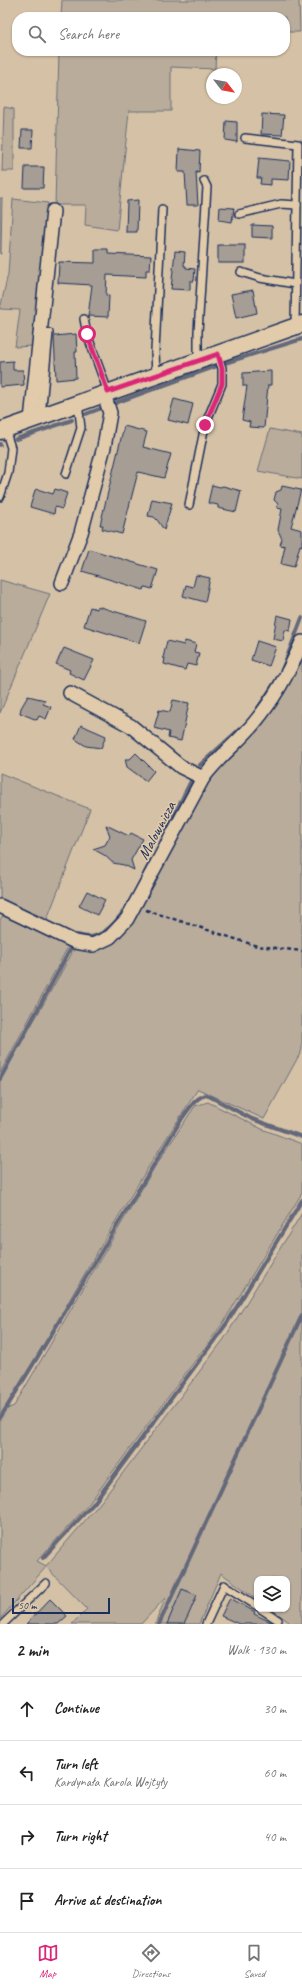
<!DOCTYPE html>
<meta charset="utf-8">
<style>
:root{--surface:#fff;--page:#f6f6f6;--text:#222;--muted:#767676;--line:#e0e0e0;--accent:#db2777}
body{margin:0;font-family:Caveat,sans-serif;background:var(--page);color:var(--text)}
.controls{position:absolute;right:12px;bottom:12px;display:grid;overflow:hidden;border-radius:8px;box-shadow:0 1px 3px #0004}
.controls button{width:36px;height:36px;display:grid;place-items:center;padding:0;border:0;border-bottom:1px solid var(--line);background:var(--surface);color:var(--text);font:20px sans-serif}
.compass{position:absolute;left:206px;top:68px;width:36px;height:36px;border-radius:50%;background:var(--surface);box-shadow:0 1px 3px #0004;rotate:121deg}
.scale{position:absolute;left:12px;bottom:10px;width:98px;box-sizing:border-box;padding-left:4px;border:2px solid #1b2f5e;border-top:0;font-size:11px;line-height:14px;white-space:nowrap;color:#1b2f5e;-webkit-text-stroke:3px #e1cbaa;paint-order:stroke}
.stop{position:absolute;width:12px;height:12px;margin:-9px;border:3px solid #db2777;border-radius:50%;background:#fff}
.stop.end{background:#db2777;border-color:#fff;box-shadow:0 1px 4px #0008}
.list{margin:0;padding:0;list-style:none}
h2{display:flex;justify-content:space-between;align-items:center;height:52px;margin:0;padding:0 16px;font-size:17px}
h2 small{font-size:13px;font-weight:400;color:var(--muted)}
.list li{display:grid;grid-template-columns:26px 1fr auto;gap:12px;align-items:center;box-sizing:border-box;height:64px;padding:0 16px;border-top:1px solid var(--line)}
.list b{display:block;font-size:15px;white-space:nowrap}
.list p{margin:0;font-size:13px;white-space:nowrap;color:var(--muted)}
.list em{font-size:13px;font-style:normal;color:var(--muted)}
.icon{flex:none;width:22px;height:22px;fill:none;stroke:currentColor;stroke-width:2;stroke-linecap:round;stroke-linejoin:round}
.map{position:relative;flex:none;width:302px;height:1624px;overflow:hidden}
.search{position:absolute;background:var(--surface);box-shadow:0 1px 3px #0004;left:12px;right:12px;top:12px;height:44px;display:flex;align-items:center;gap:10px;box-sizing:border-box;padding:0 14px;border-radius:16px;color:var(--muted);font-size:15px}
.sheet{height:308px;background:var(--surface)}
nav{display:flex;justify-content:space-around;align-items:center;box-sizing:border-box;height:56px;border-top:1px solid var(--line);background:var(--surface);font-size:11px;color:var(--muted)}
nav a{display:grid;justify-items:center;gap:2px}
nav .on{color:var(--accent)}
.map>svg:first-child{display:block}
</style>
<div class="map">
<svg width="302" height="1624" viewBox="0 0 302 1624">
<rect width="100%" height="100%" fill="#d5c2a6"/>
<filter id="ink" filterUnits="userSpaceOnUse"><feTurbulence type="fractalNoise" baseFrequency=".025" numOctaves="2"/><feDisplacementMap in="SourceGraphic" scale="8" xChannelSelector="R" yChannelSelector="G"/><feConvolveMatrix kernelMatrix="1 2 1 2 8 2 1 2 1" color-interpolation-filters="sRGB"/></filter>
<g filter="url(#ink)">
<g fill="#b9ac9b" stroke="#6a6e7c">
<polygon points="62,0 299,0 300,32 285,32 285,17 61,17"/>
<polygon points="59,51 216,51 215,69 171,67 171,111 129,111 117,230 85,225 86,205 55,205"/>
<polygon points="4,107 14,109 14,171 2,171"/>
<polygon points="0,198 2,198 1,254 0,254"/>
<polygon points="13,199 48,203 41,282 32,346 15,347 20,310 0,309 8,274"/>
<polygon points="270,429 302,435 302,479 258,471"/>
<polygon points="0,580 50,594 0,713"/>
<path d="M 302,652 L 302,1050 L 264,1119 L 198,1089 C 179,1119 159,1149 141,1179 C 94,1255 51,1334 5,1410 L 14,1406 L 154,1168 L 195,1106 L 208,1102 L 262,1129 L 302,1144 L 302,1193 L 223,1323 L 88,1505 L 37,1561 L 46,1566 L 100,1503 L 224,1339 L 302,1213 L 302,1624 L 288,1624 L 289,1622 L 271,1609 L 287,1609 L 287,1579 L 257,1579 L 257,1599 L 221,1573 L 199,1624 L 155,1624 L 166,1597 L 141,1624 L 72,1624 L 87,1609 L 46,1567 L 0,1619 L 0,1081 L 76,946 L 108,944 L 204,784 Z"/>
<polygon points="0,773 90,809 47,919 0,899"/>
<polygon points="4,913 70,943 0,1073 0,920"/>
</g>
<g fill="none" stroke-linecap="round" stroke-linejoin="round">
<g stroke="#63677a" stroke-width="4">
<polyline points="115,403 225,363 302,339"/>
<polyline points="86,414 102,408"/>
<polyline points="16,439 72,420"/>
<polyline points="0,445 0,444"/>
<polyline points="282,670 302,618"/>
<polyline points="254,714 279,676"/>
<polyline points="200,765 243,726"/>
<polyline points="159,846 191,781"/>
<path d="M 77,935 C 81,936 86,937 90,937 C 120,933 138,884 151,861"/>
<polyline points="0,1079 72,946"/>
<path d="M 0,1418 C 62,1319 121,1217 183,1117 C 190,1108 195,1097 207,1095 L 252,1119 L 302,1137"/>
<polyline points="43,1558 94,1503 227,1323 302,1200"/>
<polyline points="159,1624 302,1315"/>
</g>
</g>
<g fill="#a69d94" stroke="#1b2f5e">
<polygon points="262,114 284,115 282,135 261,134"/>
<polygon points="226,121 237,122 237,142 225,140"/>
<polygon points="22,130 33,130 32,148 21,148"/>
<polygon points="179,149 200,151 199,173 196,172 198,205 187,205 185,172 178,172"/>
<polygon points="259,158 290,161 289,180 271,179 271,185 260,184 261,178 257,178"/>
<polygon points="25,167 44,167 43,188 24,188"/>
<polygon points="138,200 137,232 126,232 127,201"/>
<polygon points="220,207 234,208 232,222 219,220"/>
<polygon points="252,225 272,226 272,238 252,237"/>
<rect x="218" y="245" width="27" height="18"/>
<polygon points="95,249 108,249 108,254 151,256 150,270 146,270 146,277 107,275 106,295 109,296 108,317 88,316 92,285 58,283 59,262 95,263"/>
<polygon points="175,251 185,252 184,266 186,266 186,268 195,269 194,281 190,281 190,290 171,289"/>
<polygon points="253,290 257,313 236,318 231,294"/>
<polygon points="76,334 77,352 75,352 76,378 56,380 54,336"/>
<polygon points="13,361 13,370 23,370 24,385 0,387 0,362"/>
<polygon points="271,371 271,385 268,385 264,428 249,427 250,422 242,420 247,386 243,386 243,373"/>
<polygon points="174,399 193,404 188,425 168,420"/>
<polygon points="124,426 147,432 143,447 171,454 164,478 138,472 122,534 102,529 103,525 100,525"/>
<polygon points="212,485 220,487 223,486 241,491 236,512 218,508 218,505 208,503"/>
<polygon points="282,486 301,490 291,527 302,530 302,546 300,545 294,567 281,564 285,546 280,545 282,539 278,530 282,509 277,508 278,504 274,500 276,492 281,490"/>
<polygon points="37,489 53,494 55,489 67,493 62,509 55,507 54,514 30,507 35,490"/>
<polygon points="152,499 172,503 164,530 158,521 154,517 148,516"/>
<polygon points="89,549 158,570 152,589 145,587 144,590 82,571"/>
<polygon points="196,575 210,578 205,602 183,596 186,585 193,587"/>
<polygon points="97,606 146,621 139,643 84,626 90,607 97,609"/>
<polygon points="277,615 292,619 290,631 285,630 283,641 273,639"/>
<polygon points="167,641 184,645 185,641 196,644 194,652 199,653 196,666 187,664 185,670 164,664 165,658 163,658"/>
<polygon points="257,641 276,647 269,666 251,660"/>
<polygon points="64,648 94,660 84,680 69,673 70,670 56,664"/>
<polygon points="28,696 45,700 43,704 51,707 46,719 39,716 37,720 20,713 21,708"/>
<polygon points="173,700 189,703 181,741 168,738 169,732 154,728 159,710 170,712"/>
<polygon points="81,725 106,736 101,748 86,746 75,739"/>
<polygon points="136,753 154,771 146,781 127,767 125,759 130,759"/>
<polygon points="106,825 129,836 131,833 143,839 131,860 134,870 124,865 113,863 104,855 93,849 105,845 110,836"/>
<polygon points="87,891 105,900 97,915 79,906"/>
<polygon points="182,1589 197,1595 188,1616 184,1624 167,1624"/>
<polygon points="230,1598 255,1612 254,1614 275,1624 239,1624 221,1616"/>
<polygon points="50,1599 67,1616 58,1624 26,1624"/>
</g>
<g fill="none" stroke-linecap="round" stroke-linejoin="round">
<g stroke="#1b2f5e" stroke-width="10">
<g id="service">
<polyline points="245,138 298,144 295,326"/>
<polyline points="239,214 281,204 297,205"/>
<polyline points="241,272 260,278 295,284"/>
<polyline points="84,319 87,334 108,392"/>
<polyline points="198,360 198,332 207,187 204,181"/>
<polyline points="156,375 155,351 162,209"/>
<polyline points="41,416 49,333"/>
<polyline points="66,474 81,428 78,403"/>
<polyline points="0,497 8,473 11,448 5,429"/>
<polyline points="189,505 205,425 222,384 222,368 217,354"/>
<polyline points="261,1609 278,1620"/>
<polyline points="3,1624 46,1583"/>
<polyline points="206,1624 224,1585 257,1606"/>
</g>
</g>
<g stroke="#1b2f5e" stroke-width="16">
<g id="minor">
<polyline points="31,420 53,211"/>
<polyline points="62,583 81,533 104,447 110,413 104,394"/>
<polyline points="70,693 131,726 181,767 203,778"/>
<path d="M 0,906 L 75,942 L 93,945 L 110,937 L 127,919 L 203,778 C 218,757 239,742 255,722 C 275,698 290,670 302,642"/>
</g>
</g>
<g stroke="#1b2f5e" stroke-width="19">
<polyline id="tertiary" points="0,431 302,324"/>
</g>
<polyline stroke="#1b2f5e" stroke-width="2.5" stroke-dasharray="4 3" stroke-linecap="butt" points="146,910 257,946 302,951"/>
<use href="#service" stroke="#e1cbaa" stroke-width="7"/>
<use href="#minor" stroke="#e1cbaa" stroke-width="13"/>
<use href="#tertiary" stroke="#e1cbaa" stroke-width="16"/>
</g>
</g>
<g fill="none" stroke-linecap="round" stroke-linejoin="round" filter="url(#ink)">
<polyline stroke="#db2777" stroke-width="5" points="87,334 108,392 218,354 222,368 222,384 205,425"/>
</g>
<g text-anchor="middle" stroke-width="3" stroke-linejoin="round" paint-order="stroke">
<g font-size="16" fill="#1b2f5e" stroke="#e1cbaa">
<text transform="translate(156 830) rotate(-62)" y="6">Malownicza</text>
</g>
</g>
</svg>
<div class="controls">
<button><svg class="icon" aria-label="layers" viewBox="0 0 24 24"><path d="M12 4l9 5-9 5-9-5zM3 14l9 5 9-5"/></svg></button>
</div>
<svg class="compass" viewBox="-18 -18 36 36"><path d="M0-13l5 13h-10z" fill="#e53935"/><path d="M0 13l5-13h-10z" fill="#767676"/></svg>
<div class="scale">50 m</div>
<div class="stop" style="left:87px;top:334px"></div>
<div class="stop end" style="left:205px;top:425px"></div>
<div class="search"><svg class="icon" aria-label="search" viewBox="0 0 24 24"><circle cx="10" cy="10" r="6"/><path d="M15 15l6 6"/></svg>Search here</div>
</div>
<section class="sheet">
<h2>2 min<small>Walk · 130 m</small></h2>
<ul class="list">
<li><svg class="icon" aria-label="ahead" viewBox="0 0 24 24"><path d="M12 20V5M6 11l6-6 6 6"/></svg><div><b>Continue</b></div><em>30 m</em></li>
<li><svg class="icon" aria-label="left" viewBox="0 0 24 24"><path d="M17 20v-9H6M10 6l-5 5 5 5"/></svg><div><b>Turn left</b><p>Kardynała Karola Wojtyły</p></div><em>60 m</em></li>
<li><svg class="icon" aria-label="right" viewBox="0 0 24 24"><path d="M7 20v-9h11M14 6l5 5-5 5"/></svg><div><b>Turn right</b></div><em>40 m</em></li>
<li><svg class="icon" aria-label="arrive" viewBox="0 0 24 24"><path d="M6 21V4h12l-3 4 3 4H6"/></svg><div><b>Arrive at destination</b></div></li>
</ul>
</section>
<nav>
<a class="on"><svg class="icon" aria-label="map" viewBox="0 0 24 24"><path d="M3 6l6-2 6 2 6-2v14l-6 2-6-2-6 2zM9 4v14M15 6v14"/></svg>Map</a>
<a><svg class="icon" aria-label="directions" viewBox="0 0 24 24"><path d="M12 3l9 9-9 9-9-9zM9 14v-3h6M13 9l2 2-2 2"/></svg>Directions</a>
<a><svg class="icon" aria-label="saved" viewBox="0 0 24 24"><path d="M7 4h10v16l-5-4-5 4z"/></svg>Saved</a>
</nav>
